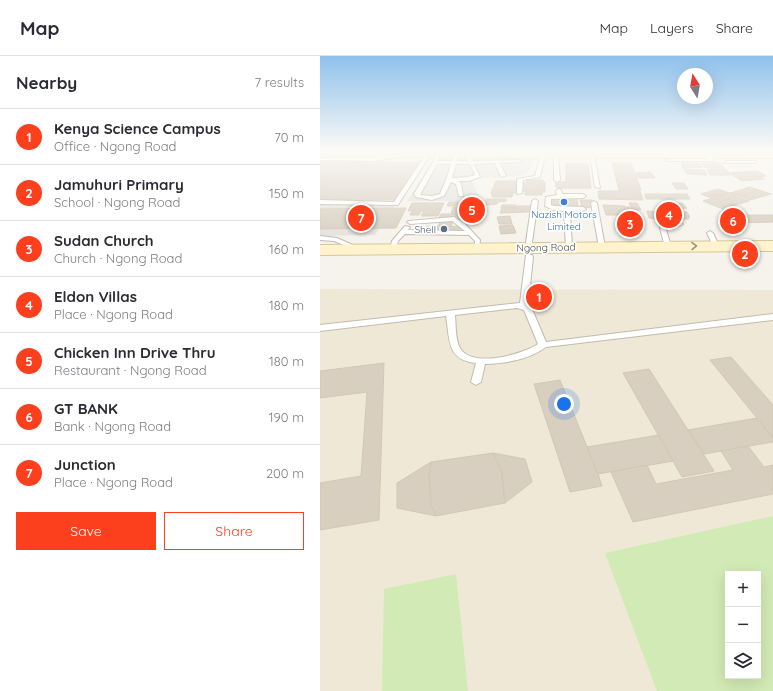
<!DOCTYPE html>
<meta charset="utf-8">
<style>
:root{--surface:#fff;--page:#f2f2f3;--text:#2b2b33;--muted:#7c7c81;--line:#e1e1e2;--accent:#fc3f1d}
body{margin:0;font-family:Quicksand,sans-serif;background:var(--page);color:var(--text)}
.controls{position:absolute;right:12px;bottom:12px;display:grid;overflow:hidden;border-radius:0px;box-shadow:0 4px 16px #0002}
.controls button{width:36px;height:36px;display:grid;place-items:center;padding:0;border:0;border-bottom:1px solid var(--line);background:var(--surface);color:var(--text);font:20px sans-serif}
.compass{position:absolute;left:357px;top:12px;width:36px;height:36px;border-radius:50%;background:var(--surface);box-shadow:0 4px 16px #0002;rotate:349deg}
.you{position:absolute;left:244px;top:348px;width:14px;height:14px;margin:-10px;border:3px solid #fff;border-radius:50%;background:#1a73e8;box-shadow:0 0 0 6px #1a73e833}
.badge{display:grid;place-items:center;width:26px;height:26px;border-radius:50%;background:var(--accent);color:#fff;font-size:13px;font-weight:700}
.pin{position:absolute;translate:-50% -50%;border:2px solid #fff;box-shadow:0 1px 4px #0006}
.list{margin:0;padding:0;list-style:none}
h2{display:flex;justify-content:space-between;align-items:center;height:52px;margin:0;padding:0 16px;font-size:17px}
h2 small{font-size:13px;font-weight:400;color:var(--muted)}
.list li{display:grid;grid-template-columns:26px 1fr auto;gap:12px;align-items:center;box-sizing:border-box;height:56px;padding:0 16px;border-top:1px solid var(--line)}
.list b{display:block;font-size:15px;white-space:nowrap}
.list p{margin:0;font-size:13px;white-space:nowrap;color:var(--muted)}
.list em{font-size:13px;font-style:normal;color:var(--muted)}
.actions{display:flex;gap:8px;padding:12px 16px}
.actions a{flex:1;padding:9px 0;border:1px solid var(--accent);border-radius:0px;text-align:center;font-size:14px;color:var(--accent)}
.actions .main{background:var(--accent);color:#fff}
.icon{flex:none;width:22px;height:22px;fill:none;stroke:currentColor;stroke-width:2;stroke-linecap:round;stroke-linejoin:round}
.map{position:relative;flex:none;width:453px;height:635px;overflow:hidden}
header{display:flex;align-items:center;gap:24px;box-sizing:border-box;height:56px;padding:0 20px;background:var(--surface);border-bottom:1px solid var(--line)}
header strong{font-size:19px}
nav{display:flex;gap:22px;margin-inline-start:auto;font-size:14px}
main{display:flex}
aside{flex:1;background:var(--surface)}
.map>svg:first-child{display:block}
</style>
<header>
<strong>Map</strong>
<nav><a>Map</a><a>Layers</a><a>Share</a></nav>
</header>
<main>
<aside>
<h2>Nearby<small>7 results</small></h2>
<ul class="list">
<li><span class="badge">1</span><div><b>Kenya Science Campus</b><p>Office · Ngong Road</p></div><em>70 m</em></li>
<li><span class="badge">2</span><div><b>Jamuhuri Primary</b><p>School · Ngong Road</p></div><em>150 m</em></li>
<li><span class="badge">3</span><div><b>Sudan Church</b><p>Church · Ngong Road</p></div><em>160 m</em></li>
<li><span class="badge">4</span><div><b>Eldon Villas</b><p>Place · Ngong Road</p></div><em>180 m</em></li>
<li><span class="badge">5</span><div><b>Chicken Inn Drive Thru</b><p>Restaurant · Ngong Road</p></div><em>180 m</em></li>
<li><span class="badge">6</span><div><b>GT BANK</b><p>Bank · Ngong Road</p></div><em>190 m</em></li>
<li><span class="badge">7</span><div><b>Junction</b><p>Place · Ngong Road</p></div><em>200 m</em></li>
</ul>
<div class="actions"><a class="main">Save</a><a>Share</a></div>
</aside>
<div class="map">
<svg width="453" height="635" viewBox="0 0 453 635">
<rect width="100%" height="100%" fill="#f6f3ec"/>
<path fill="#efe8d6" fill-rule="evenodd" d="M 0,233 L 453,234 L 453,635 L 0,635 ZM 408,518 L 438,518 L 438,620 L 408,620 Z"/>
<g fill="#d2eab5" fill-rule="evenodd">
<polygon points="183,94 347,94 350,97 184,98"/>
<path d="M 453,460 L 453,635 L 337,635 L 285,497 ZM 408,518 L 438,518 L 438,620 L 408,620 Z"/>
<polygon points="136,518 148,635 62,635 64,533"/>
</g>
<g fill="#e5e3e0">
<polygon points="116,100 215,101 210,114 201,120 151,123 161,145 87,145"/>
<polygon points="76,148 55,179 0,180 0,149"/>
</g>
<g fill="#d8cfc1" stroke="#d3c7b4">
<polygon points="0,106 102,106 76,144 0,144"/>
<polygon points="246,107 268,108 271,132 236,132 236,126 246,126"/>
<polygon points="292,107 311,107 321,134 299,134"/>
<polygon points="361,107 379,107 383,111 363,112"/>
<polygon points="381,107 401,107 404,112 385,111"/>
<polygon points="364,113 384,114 387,119 367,118"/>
<polygon points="391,113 406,113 410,119 390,119 387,114"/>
<polygon points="437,115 446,120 440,121 444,123 422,125 409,117"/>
<polygon points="331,116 335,122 318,122 315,117"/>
<polygon points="207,124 223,124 223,126 225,126 225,136 222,136 222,139 205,139 205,135 201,135 202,127 206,127"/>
<polygon points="176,125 196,125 195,129 198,129 196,137 193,137 192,141 172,141 173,138 171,138"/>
<polygon points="352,127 364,127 368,133 356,133"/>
<polygon points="430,131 439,134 419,140 410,137"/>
<polygon points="398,133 409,137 391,142 381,138"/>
<polygon points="439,134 451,138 430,144 419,140"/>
<polygon points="278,135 320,135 323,144 279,143"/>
<polygon points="410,137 417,140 397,146 415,153 408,155 383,145"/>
<polygon points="325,138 367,138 370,143 326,143"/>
<polygon points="417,141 429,145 412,150 400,146"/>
<polygon points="166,143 186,143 186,145 177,146 177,148 166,149"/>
<polygon points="231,143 257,143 258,150 231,149"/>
<polygon points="260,144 272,144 274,151 262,152"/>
<polygon points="129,146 162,146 161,150 127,150"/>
<polygon points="92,147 124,147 118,160 101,160 104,155 101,155 99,159 90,159 92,155 88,155"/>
<polygon points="309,147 317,147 321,154 312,154"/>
<polygon points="362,147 367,152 351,153 346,148"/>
<polygon points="182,149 196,149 195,152 181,152"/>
<polygon points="283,149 305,150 305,151 309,151 310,154 306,154 308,159 286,159"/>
<polygon points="197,150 211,150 209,156 180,157 182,152 196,152"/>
<polygon points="133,151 144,151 142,157 131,158"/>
<polygon points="146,151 160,151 158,158 143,158"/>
<polygon points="86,152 76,172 0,173 0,153"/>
<polygon points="327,155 353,157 352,156 367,156 370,161 368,161 369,163 337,163 329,162"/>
<polygon points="121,158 150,158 149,163 135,163 119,162"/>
<polygon points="405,159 453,159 453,166 411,167"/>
<polygon points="190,160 192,168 179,168 177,161"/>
<polygon points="122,163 134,163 131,170 141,171 139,176 104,176 107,170 118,170"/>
<polygon points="300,164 319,164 321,171 301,171"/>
<polygon points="193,169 196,177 181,178 179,170"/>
<polygon points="411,301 453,349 453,382 390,304"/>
<polygon points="64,307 59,464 0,474 0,427 41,420 47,336 0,342 0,315"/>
<polygon points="329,313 368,374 394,415 362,421 303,317"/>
<polygon points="240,324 278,418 282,430 250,436 214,328"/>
<polygon points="437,362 453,382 453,386 384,398 368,374"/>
<polygon points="339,379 353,405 278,418 267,391"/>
<polygon points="428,390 444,411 453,409 453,438 313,466 291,416 327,409 336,428 413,414 401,395"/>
<polygon points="173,397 182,416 185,447 116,460 111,449 109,419 111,406"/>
<polygon points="173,397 205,403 212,426 185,447 182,416"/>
<polygon points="111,406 109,419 111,449 116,460 77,452 77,427"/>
</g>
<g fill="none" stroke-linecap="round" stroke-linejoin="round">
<g stroke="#c2bbae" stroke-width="2">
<g id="lane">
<polygon points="352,94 356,94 359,100 355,100"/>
<polygon points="82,98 84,100 54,105 0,104 0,102 54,102"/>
<polygon points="106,98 110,99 78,149 0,148 0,144 74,146"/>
<path d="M 136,98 L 138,99 L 137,105 L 148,105 L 147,101 L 149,100 L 153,105 L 200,104 L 202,105 L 200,106 L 179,107 L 186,119 L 183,121 L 180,119 L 175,107 L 154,108 L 160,121 L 149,125 L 138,125 L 141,127 L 143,140 L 139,140 L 136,128 L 131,126 L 124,140 L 112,144 L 96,141 L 94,138 L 116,101 L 120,102 L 118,105 L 132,105 L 134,99 ZM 117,108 L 131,108 L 126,124 L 120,138 L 112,140 L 100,139 ZM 136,108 L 150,108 L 155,119 L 148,121 L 132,122 Z"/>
<polygon points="221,98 225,99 220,121 203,124 202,137 197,138 197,123 215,120"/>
<polygon points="236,98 238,99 240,124 237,126 234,124 234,99"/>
<polygon points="270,98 274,99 280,132 275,131"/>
<polygon points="390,98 392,99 394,105 347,105 345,104 347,103 389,103 388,99"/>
<polygon points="406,105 435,105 437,106 435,107 404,107"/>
<polygon points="239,133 241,134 242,138 263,138 266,140 263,142 231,143 231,149 234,150 263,151 266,153 263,155 250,155 252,191 249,193 246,191 244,155 233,154 225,150 226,141 237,139 236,135"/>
<polygon points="215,143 218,145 212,186 213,192 210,194 207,192 206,186 212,145"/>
<polygon points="274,145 277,147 285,191 282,193 279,191 271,147"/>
<polygon points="134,161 145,168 160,184 159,193 155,193 155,185 149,179 85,178 78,185 75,195 70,194 72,185 85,170 90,171 88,174 145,175 132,165 90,168 87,166 88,165"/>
<path d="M 351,166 L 360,166 L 363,168 C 359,171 352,170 346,173 L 351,191 L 348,193 L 345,191 L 340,172 Z"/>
<polygon points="390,175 393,177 399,190 398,191 393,190 387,177"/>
<polygon points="0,180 17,182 44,194 41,196 14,185 0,184"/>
<path d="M 206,199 L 212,199 L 213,201 L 208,250 L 212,253 L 226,286 L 453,258 L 453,264 L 226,291 C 208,304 186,307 165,308 L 161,326 L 156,329 L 151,326 L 156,307 C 126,304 130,283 126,260 L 0,275 L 0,269 L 200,247 ZM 197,252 L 204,254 L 218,288 C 203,298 152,313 140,292 C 135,283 136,269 135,259 Z"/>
</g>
</g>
<g stroke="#d6c79b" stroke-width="2">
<g id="secondary">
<polygon points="0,95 453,96 453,102 0,101"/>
<polygon points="453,185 453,195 0,199 0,189"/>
</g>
</g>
<use href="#lane" fill="#fff" fill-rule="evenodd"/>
<use href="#secondary" fill="#fff3cd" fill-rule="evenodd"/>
</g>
<defs><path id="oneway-chevron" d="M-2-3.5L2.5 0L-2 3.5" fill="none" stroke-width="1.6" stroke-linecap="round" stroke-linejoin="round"/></defs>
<use stroke="#9c937c" href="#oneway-chevron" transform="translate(374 190) rotate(-1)"/>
<linearGradient id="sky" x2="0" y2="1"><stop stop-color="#8fc1ec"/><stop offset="0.51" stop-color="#fbfaf6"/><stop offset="1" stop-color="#fbfaf6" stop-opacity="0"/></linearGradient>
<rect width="453" height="183" fill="url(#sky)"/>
<circle fill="#3f7fe0" stroke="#fff" stroke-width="1.5" cx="244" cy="146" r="4"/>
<circle fill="#5c6f8a" stroke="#fff" stroke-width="1.5" cx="124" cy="173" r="4"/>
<g text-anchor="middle" stroke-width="3.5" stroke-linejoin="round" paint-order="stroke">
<g font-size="10" fill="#366cbe" stroke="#fff">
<text x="244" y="162">Nazish Motors<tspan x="244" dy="12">Limited</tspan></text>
</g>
<g font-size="10" fill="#4e5e75" stroke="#fff" text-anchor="end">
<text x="116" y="177">Shell</text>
</g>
<g font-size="10" fill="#4b4439" stroke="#fff">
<text transform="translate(226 191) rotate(-1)" y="4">Ngong Road</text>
</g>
</g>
</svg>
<div class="controls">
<button>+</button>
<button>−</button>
<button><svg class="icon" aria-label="layers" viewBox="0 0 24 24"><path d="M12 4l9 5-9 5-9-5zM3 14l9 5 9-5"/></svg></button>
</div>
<svg class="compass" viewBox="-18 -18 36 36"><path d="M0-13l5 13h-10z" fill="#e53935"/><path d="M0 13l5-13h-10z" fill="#7c7c81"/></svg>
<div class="you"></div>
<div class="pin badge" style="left:219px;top:241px">1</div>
<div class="pin badge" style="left:425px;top:198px">2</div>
<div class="pin badge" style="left:310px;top:168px">3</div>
<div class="pin badge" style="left:349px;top:159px">4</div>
<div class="pin badge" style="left:152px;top:154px">5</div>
<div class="pin badge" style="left:413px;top:165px">6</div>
<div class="pin badge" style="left:41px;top:162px">7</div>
</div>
</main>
